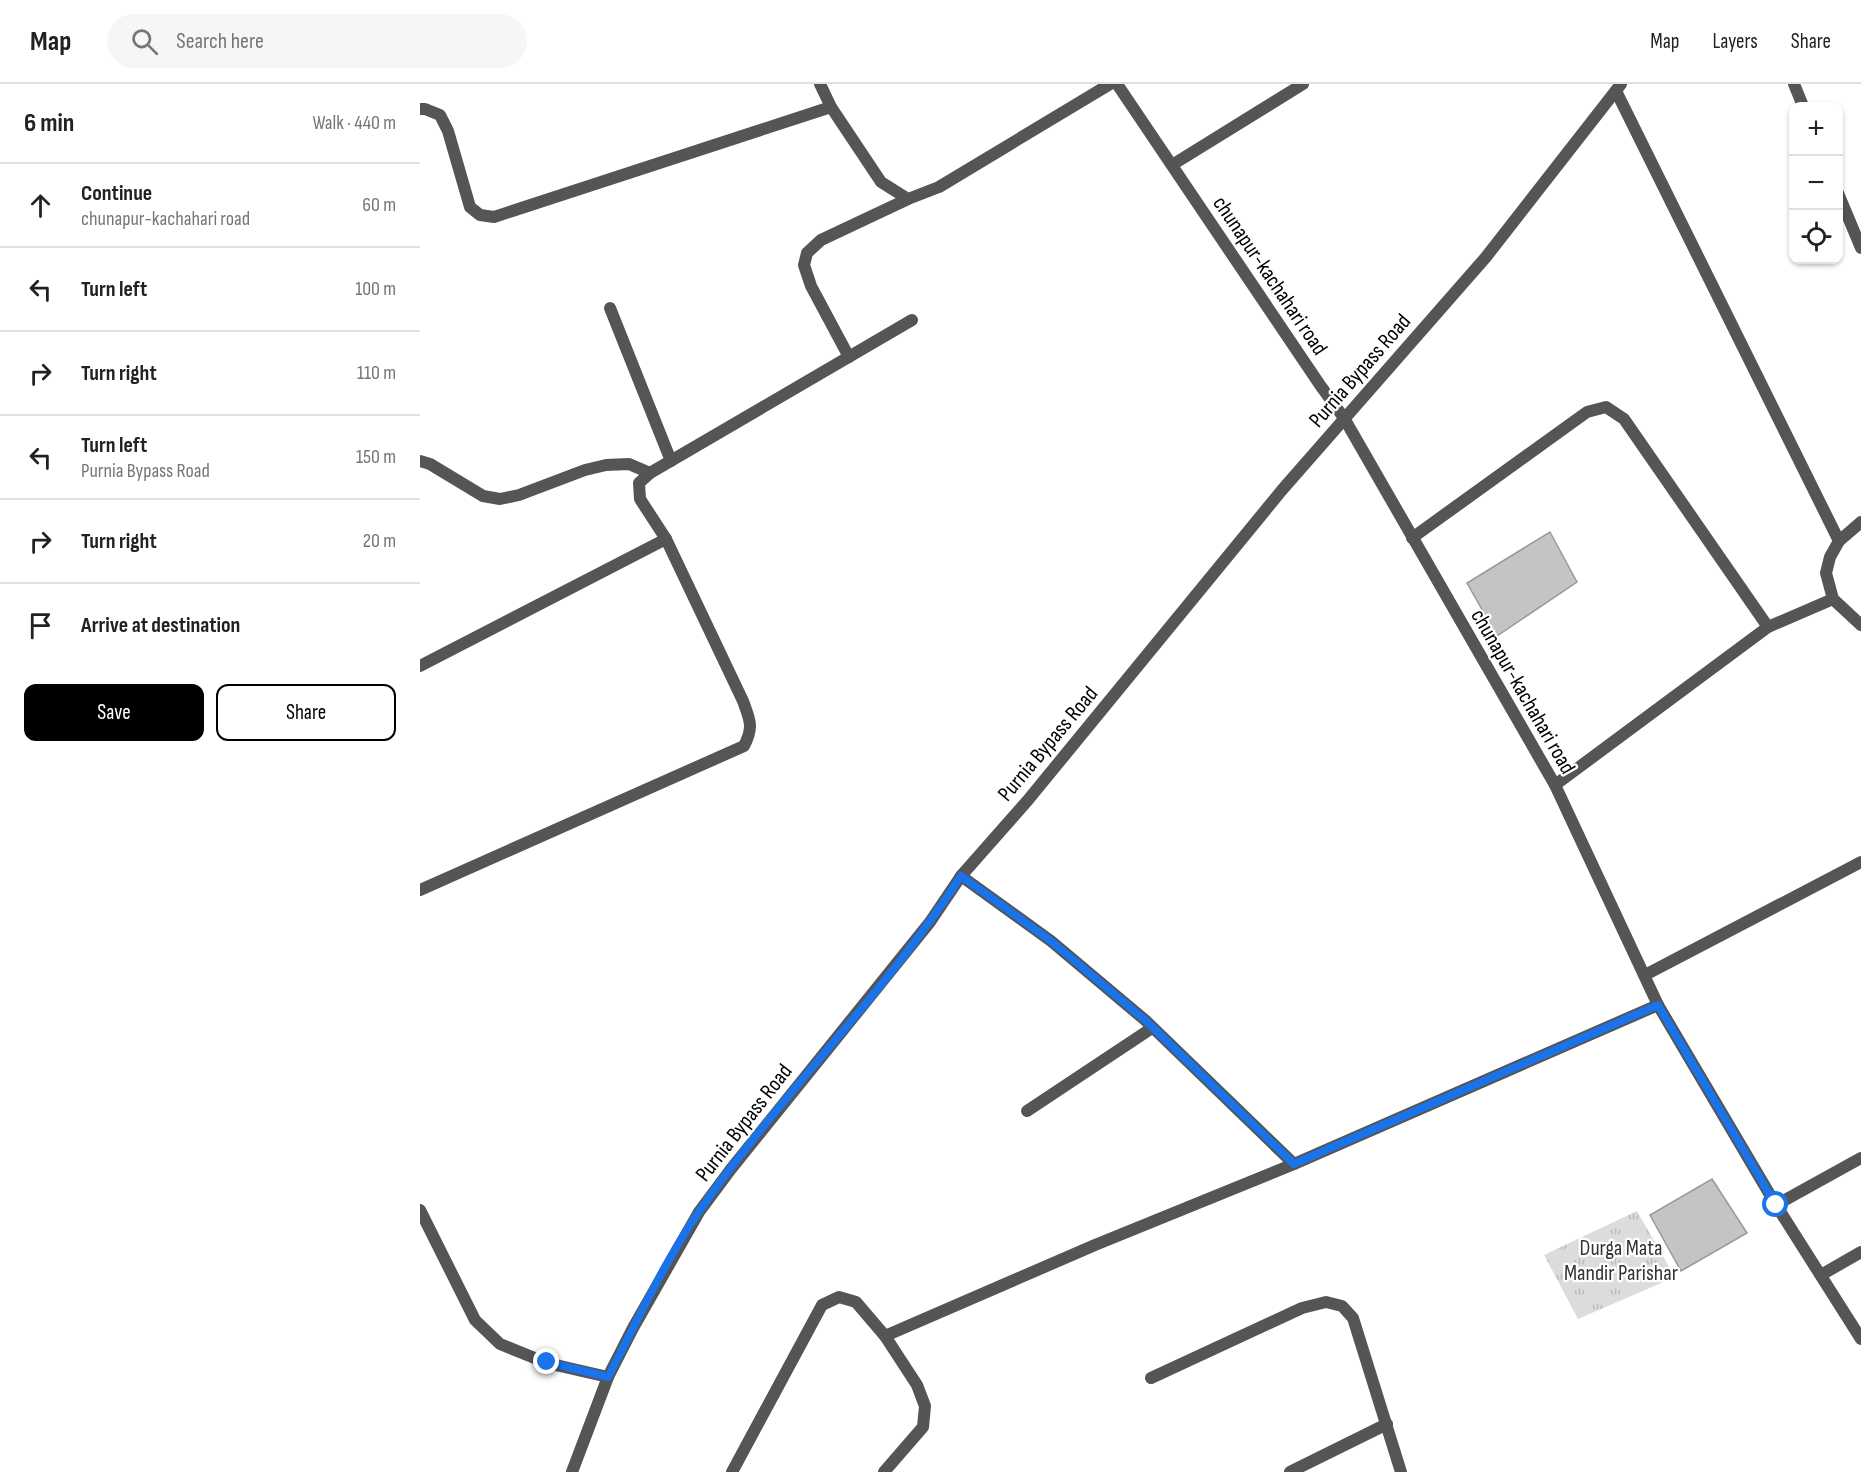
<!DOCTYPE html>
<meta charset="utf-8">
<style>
:root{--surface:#fff;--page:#f6f6f6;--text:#222;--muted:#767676;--line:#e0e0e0;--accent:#000}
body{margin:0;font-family:"Sofia Sans Condensed",sans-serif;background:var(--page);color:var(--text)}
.controls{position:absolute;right:18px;top:18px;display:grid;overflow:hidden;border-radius:12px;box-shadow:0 2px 4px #0004}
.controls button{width:54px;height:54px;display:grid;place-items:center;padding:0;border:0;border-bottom:2px solid var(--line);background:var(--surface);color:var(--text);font:30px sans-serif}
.stop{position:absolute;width:18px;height:18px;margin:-14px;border:4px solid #1a73e8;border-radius:50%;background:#fff}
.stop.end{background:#1a73e8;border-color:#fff;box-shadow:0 2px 6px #0008}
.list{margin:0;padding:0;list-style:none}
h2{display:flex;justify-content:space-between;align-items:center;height:78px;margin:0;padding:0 24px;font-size:26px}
h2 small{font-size:20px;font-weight:400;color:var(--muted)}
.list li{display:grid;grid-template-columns:39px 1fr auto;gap:18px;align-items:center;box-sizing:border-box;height:84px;padding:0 24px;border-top:2px solid var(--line)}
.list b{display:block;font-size:22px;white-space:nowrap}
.list p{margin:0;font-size:20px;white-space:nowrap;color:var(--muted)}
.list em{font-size:20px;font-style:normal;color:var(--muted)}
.actions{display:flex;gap:12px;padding:18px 24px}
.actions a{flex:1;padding:14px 0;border:2px solid var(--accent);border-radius:12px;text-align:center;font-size:21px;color:var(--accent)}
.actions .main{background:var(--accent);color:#fff}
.icon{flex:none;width:33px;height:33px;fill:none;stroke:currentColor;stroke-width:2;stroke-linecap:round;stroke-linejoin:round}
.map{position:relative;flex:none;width:1441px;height:1388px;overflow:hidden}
header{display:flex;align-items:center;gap:36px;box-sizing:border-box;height:84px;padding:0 30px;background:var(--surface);border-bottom:2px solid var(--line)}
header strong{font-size:28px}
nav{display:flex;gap:33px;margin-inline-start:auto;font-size:21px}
.search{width:420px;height:54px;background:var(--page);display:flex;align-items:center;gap:15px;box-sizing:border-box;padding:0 21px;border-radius:33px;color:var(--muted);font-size:22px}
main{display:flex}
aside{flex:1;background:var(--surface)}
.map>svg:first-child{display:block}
</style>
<header>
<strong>Map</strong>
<div class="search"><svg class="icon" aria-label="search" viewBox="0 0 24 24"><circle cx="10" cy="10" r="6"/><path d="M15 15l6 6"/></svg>Search here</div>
<nav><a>Map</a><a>Layers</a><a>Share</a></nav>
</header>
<main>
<aside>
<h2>6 min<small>Walk · 440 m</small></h2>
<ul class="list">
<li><svg class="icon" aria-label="ahead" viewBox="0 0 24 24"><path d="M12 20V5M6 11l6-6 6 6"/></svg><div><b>Continue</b><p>chunapur-kachahari road</p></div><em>60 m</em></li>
<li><svg class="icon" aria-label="left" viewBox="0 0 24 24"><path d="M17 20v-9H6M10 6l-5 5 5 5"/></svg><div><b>Turn left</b></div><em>100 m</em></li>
<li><svg class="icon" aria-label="right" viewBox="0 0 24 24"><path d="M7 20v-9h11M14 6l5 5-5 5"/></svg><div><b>Turn right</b></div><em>110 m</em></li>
<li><svg class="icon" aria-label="left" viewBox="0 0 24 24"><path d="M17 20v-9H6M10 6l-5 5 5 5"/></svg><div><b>Turn left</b><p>Purnia Bypass Road</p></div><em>150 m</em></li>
<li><svg class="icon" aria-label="right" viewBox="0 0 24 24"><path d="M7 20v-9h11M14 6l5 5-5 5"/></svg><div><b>Turn right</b></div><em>20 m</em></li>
<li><svg class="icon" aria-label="arrive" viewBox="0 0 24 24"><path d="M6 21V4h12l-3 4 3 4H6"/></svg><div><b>Arrive at destination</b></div></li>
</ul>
<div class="actions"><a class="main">Save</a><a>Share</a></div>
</aside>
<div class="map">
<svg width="1441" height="1388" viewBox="0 0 1441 1388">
<defs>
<pattern id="park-tufts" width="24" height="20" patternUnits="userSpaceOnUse" patternTransform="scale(1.5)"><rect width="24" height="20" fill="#dcdcdc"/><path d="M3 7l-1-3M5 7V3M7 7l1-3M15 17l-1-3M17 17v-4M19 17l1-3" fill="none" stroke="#bbb"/></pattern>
</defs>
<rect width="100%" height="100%" fill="#fff"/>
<polygon fill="url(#park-tufts)" points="1217,1127 1255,1193 1158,1235 1124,1171"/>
<g fill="#c4c4c4" stroke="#999" stroke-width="1.5">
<polygon points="1130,448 1157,498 1077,552 1047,499"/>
<polygon points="1292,1095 1327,1149 1261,1187 1230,1131"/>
</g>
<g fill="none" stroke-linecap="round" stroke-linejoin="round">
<g stroke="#555" stroke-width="12">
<polyline points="400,0 411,23 461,98 488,115 519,103 690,0"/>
<polyline points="697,0 900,301 924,334 1135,701 1238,921 1356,1121 1441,1255"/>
<polyline points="1374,0 1383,22"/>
<polyline points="1196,7 1419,457"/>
<polyline points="0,25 5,25 20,31 28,47 50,123 60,131 74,133 411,23"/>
<polyline points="752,81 883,0"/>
<polyline points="1418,109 1441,164"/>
<polyline points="190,224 251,377"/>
<polyline points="429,273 391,202 384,181 387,169 401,156 488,115"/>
<polyline points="0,377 10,380 63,412 80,415 99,411 165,386 186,381 209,380 230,389"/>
<polyline points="1441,438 1419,457 1410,473 1406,489 1413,515 1441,541"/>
<polyline points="992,454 1167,328 1186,323 1204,335 1348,543"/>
<polyline points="0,582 246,455"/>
<polyline points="1135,701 1348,543 1413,515"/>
<polyline points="541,792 631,857 725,936 874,1080"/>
<path d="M 0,806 L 324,662 C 334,643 330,636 323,617 L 246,455 L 220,415 L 219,399 L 230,389 L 492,236"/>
<polyline points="1225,891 1441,778"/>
<polyline points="607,1027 732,944"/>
<polyline points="1356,1121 1441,1074"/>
<polyline points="0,1126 55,1236 80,1260 127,1279 188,1293"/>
<polyline points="1401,1191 1441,1168"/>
<polyline points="465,1252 675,1161 874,1080 1238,921"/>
<polyline points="731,1294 882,1224 906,1218 922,1222 933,1234 981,1388"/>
<polyline points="152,1388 188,1293 213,1244 279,1128 311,1085 510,838 541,792 608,716 862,406 1066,173 1201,0"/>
<polyline points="312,1388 402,1221 419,1213 436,1218 465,1252 497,1301 505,1322 503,1343 464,1388"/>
<polyline points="870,1388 967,1340"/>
</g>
</g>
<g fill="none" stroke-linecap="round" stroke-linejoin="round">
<path stroke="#1a73e8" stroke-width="8" d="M 127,1278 L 188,1293 C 217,1238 244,1178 280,1126 C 361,1010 464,911 541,792 L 631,857 L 725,936 L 874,1080 L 1238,921 L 1356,1121"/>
</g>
<g text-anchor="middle" stroke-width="4.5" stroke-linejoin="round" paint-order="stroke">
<g font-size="22" fill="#000" stroke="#fff">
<text transform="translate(851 191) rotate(56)" y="8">chunapur-kachahari road</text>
<text transform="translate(939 286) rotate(-49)" y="8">Purnia Bypass Road</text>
<text transform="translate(1104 607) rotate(60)" y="8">chunapur-kachahari road</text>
<text transform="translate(627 659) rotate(-50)" y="8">Purnia Bypass Road</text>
<text transform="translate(323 1038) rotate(-52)" y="8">Purnia Bypass Road</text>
</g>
<g font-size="22" fill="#333" stroke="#fff">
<text x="1201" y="1171">Durga Mata<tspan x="1201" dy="25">Mandir Parishar</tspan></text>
</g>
</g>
</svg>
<div class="controls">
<button>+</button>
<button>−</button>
<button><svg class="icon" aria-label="locate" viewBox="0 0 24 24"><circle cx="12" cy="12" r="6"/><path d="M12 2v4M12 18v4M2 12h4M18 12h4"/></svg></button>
</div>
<div class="stop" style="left:1356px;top:1121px"></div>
<div class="stop end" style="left:127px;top:1278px"></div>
</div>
</main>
